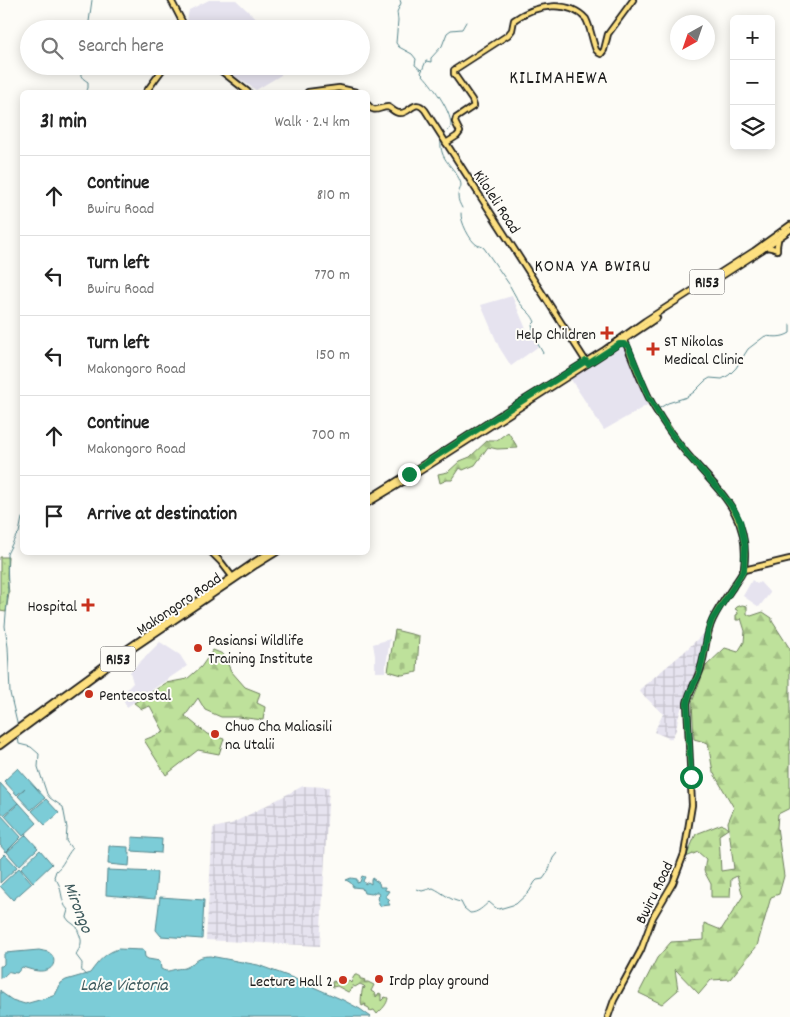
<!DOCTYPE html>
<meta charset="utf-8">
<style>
:root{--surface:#fff;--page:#f2f2f2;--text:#222;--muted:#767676;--line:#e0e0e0}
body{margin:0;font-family:Dekko,sans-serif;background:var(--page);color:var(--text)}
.controls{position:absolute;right:15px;top:15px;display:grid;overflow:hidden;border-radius:8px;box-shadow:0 2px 12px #0003}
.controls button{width:45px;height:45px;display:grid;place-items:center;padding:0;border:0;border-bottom:1px solid var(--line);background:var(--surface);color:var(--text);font:25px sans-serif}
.compass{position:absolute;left:670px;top:15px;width:45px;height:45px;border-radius:50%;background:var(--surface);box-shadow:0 2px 12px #0003;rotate:220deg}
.stop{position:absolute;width:15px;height:15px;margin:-11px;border:4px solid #0b8043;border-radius:50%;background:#fff}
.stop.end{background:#0b8043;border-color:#fff;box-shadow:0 1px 5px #0008}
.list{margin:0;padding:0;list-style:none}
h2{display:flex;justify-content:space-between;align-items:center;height:65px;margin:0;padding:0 20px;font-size:21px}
h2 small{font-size:16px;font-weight:400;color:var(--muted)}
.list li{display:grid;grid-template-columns:32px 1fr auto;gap:15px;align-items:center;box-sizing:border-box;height:80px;padding:0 20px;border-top:1px solid var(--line)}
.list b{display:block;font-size:19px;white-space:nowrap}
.list p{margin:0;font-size:16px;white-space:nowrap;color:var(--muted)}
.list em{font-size:16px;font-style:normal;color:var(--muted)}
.icon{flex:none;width:28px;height:28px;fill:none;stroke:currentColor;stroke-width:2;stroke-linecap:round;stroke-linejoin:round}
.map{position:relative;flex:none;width:790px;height:1017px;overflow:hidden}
.search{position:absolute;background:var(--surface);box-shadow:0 2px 12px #0003;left:20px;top:20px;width:350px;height:55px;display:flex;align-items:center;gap:12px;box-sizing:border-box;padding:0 18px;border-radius:28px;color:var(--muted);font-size:19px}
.panel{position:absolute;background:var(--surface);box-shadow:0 2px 12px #0003;left:20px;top:90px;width:350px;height:465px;border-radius:8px}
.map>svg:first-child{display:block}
</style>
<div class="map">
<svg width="790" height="1017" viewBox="0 0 790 1017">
<defs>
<pattern id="industrial-grid" width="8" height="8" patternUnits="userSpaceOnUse" patternTransform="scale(1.25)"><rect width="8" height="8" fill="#e6e3ef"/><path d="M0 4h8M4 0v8" fill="none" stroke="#c5c2cc"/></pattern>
<pattern id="forest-firs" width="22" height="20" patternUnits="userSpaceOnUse" patternTransform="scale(1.25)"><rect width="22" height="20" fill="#bee19b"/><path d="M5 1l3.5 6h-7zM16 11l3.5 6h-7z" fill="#a3c085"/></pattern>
<pattern id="cemetery-stones" width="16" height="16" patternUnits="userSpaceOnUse" patternTransform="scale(1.25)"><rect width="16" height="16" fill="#bee19b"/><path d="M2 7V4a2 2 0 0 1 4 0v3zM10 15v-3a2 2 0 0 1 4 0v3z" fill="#a3c085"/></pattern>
<pattern id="garden-dots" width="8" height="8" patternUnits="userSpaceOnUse" patternTransform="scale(1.25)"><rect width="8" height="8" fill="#bee19b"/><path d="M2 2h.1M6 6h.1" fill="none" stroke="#a3c085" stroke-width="1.8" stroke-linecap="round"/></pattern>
</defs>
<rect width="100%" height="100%" fill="#fdfcf7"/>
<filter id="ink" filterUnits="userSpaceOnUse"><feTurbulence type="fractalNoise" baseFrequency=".02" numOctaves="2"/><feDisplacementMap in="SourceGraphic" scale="10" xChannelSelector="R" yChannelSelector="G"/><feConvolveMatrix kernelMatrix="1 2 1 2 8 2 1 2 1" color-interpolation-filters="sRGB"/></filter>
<g filter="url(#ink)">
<g fill="#e6e3ef">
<polygon points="209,0 236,0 267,29 188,29 186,26 189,10"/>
<polygon points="220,66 280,66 281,75 256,90"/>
<polygon points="512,296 526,329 539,346 511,366 499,347 481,305"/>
<polygon points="621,347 624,347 626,349 649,404 604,430 570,378"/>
<polygon points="752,580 757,584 760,582 770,593 759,607 743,596"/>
<polygon points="390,639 385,672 375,672 375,656 373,644"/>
<polygon points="160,642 180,655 187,666 127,707 121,695 133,683 130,672"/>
</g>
<g fill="url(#industrial-grid)">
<polygon points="706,631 699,669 689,688 685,699 685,704 682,706 678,719 676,730 671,739 654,732 663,714 639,691 640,689 683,653"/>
<polygon points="303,786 329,787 320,946 206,940 213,828 231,824"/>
</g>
<g fill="url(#forest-firs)" stroke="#6d7e5c">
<polygon points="508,432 518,448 497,449 488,447 475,465 463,470 460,468 452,480 447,480 440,483 438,474 448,472 460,461 470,457 488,440 497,440"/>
<polygon points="742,605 747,606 747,614 751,616 763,612 772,618 772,621 790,649 790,808 778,814 777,827 784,876 779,894 771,897 757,946 730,979 711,980 699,994 675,969 678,990 662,1004 639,993 657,958 671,942 704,940 704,923 721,930 743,896 737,876 731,879 730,897 711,897 711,884 704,871 706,859 698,852 686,857 696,834 722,824 728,829 719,835 721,871 734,869 728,822 734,808 713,772 708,743 694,739 692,702 706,666 725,648 738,652 744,642 745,631 741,618 740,620 736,620 736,615 738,614 737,610 735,609 737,607"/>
<polygon points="213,650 223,654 231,671 245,687 260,693 257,703 265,707 263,720 238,717 221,717 205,710 198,698 185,716 207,734 224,739 219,754 198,750 166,775 144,740 164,732 150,706 142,709 134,703 166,683 187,679 201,667"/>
<path d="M 355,975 L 357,975 L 360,977 L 360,979 L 362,979 L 365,980 L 364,982 L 368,982 L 374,985 L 371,991 L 376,994 L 376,997 L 379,993 L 381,994 L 381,1001 L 385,997 L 388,998 C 387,1005 382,1009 377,1014 L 374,1010 L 370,1011 L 369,1008 L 365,1006 L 366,1004 L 362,1006 C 360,1003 362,990 363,987 L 364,989 L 365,987 L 364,986 L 360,984 L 355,987 L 352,985 L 353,988 L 350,989 L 350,991 L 348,992 L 337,986 L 333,987 L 332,983 L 333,981 L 336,982 L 337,982 L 340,983 L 342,983 L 345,984 L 346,981 L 349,981 L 351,983 L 353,978 Z"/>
</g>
<polygon fill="url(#cemetery-stones)" stroke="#6d7e5c" points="395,630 419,636 417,672 402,675 388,671"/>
<polygon fill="url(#garden-dots)" stroke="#6d7e5c" points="0,557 8,557 7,575 9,593 6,612 0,611"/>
<g fill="#7cccd7" stroke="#56868c">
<polygon points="18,768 45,798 31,810 18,796 25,788 17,795 4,781"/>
<polygon points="0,783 18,803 4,815 0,810"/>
<polygon points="46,799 59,813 45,825 32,811"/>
<polygon points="19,803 37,823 23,836 5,816"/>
<polygon points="0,815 1,815 21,837 6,852 0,845"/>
<polygon points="26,835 38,848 19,866 7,852"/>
<polygon points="132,837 162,839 161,853 132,851"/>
<polygon points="109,846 128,847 128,853 130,853 129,866 108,864"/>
<polygon points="40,850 52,864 33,882 21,868"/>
<polygon points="5,854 17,867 0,883 0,859"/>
<polygon points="19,868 32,883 13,900 0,886"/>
<polygon points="107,870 157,872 155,899 106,895"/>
<polygon points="362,876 365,877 363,881 365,884 368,882 371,884 371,880 372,878 379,883 380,887 385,887 385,890 389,891 386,895 386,898 388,898 390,900 388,902 390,905 380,906 377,898 380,895 378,892 375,892 372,894 364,893 362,888 353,887 351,883 346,880 351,878 357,879 357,883 360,882"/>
<polygon points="160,897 204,900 202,939 161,936 156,930"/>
<path d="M 118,949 L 143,950 L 144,950 L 145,957 L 148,959 L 160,961 L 161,969 C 168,973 170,970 177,969 C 179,968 182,969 185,968 C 196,964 194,956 210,956 L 258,965 L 293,978 L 343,1000 L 360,1009 L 371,1017 L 0,1017 L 0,990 L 2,993 L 12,1000 L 25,1004 L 50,997 L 55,995 L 61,983 L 66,980 L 90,973 C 98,962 105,953 118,949 Z"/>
<path d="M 39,950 C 42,951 45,951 48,952 C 56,956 56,967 47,970 C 38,973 30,969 22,967 L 17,973 C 5,972 12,969 3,977 L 0,978 L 0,966 L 2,966 L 4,964 L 4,954 L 5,953 Z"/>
</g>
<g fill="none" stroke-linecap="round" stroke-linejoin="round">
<g stroke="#56868c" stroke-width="1">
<polyline points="400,0 401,3 397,12 398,20 396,43 399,47 412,54 416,59 415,65 421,70"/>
<polyline points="88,29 92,0"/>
<path d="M 83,66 C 80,76 79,76 88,82 L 88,88 L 86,92"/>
<polyline points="79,92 81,92"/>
<path d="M 444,135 C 447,132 451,129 451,125 C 451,110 431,83 421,73 L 426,61 L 431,62 L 431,58 L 442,46 L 447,33 L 451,30 L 462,29 L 466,22"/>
<path d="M 441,141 C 439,160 454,166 460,181 C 463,187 458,190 458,196 C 458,201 460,204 462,208"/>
<path d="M 461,213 C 460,221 470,241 477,245 C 479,246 482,246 484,248 L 509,284"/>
<path d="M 510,286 C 514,293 518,302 524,308 C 529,313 532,315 535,322 L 532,325 L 535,339 L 543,353"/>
<path d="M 658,409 L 668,403 L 687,397 L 694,392 L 705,381 L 710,378 L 722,379 L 729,375 L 736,368 L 748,349 L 765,336 C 774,337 782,338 790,333 L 790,325"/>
<polyline points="18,727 10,693 8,647 5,626 8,590 7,554 16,536 19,533 22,518"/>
<path d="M 18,736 L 19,744 L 31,747 L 39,754 L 38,767 L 47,794 L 50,798 L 63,807 L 67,828 L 66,841 L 72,849 C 66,856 63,866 56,871 L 54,877 C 64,887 59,901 68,910 L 66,917 L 69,921 L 77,927 C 78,933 82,938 81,943 C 81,948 77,951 76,955 L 82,963 C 82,971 80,970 86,975"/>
<path d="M 417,889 L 422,891 L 433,888 C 442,892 451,901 461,902 L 464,908 L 470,913 C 478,913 483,907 489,902 L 496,908 L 499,909 L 516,904 L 529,892 L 535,882 L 537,880 L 543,879 L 548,872 L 553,858 L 557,853"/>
</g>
<g stroke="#1c1c1c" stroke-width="8">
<g id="major">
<polyline points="171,0 186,29"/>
<polyline points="215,66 248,92"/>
<polyline points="146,92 165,66"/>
<polyline points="308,92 339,88 356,92"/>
<path d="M 368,105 C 375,114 379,107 388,107 C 391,108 395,113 399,113 C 410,115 414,97 425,110 L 587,363"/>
<path d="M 446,143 L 457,136 L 460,132 L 455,122 L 456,118 L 474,106 L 472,100 L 454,74 L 454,70 L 508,35 L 512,30 L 514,20 C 536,4 569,0 586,19 C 591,29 592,40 596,50 L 599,53 L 601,54 L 604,50 L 608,34 L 633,0"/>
<polyline points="767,247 772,248 777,250 777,246 778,240"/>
<polyline points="705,287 762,250 790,230"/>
<polyline points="609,350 657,318"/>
<polyline points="368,499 421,466 503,413 603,351 645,321 754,251 790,225"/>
<polyline points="368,503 411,477 603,354"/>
<polyline points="211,552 221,562 234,579"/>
<polyline points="744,570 790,559"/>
<polyline points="0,741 125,650 251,564 270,552"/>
<polyline points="0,746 116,660 256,565 277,552"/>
<path d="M 608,1017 L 614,1000 L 641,950 L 653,917 L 673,883 L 684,854 L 692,805 L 687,703 C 690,689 699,677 702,664 C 706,649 706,633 713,619 C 718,608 726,597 733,587 C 736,581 743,574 744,568 C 751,516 719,491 689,456 C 676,441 664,424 654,407 C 641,385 634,360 623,337"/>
</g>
</g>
<use href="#major" stroke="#fde080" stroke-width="4.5"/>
</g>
</g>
<g fill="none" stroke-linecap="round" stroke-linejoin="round" filter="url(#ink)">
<polyline stroke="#0b8043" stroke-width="6" points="409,474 503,413 586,361 588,364 619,344 624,344 628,346 649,398 667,428 688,455 719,490 735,511 740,521 745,546 744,570 712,620 708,632 702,663 699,674 690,692 687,703 691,777"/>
</g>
<g fill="#c8321e" stroke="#fdfcf7" stroke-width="2">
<path d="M604.5 325.5h5v5h5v5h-5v5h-5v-5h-5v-5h5z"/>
<path d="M650.5 341.5h5v5h5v5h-5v5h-5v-5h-5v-5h5z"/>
<path d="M85.5 597.5h5v5h5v5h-5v5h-5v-5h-5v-5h5z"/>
<circle cx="198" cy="648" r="5"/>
<circle cx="89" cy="694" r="5"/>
<circle cx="215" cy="734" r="5"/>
<circle cx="379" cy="979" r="5"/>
<circle cx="343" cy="980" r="5"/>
</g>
<g text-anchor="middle" stroke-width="4" stroke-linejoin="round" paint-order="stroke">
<g fill="#fdfcf7" stroke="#605f5e" stroke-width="1">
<rect x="689.5" y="269.5" width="35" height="25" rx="4"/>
<rect x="100.5" y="646.5" width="35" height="25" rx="4"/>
</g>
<g font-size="15" font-weight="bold" fill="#1c1c1c">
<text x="707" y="287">R153</text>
<text x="118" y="664">R153</text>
</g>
<g font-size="16" fill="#1c1c1c" stroke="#fdfcf7">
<text transform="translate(498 201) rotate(57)" y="6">Kiloleli Road</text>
<text transform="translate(178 603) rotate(-34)" y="6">Makongoro Road</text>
<text transform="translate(653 892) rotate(-64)" y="6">Bwiru Road</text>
</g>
<g font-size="16" fill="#1c1c1c" stroke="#fdfcf7" text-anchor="start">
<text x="596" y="339" text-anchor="end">Help Children</text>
<text x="664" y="346">ST Nikolas<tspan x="664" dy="18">Medical Clinic</tspan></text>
<text x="77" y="611" text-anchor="end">Hospital</text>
<text x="208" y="645">Pasiansi Wildlife<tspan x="208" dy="18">Training Institute</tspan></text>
<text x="99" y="700">Pentecostal</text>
<text x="225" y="731">Chuo Cha Maliasili<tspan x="225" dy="18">na Utalii</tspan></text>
<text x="389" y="985">Irdp play ground</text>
<text x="333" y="986" text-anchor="end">Lecture Hall 2</text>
</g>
<g font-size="18" letter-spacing="1" fill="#1c1c1c" stroke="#fdfcf7">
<text x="593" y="271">KONA YA BWIRU</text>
</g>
<g font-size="18" font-style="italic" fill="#3e5a5d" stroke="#fdfcf7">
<text transform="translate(79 907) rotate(69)" y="6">Mirongo</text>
<text x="124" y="990">Lake Victoria</text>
</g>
<g font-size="19" letter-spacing="1" fill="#1c1c1c" stroke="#fdfcf7">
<text x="559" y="83">KILIMAHEWA</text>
</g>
</g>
</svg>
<div class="controls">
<button>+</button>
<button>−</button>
<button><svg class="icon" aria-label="layers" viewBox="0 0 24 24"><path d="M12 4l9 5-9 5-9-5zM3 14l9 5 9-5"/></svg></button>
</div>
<svg class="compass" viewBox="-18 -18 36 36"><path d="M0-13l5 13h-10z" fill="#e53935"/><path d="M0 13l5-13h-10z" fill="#767676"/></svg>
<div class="stop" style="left:691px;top:777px"></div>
<div class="stop end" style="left:409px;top:474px"></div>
<div class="search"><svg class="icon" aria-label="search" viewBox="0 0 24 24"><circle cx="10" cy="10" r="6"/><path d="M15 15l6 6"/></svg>Search here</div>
<section class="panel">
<h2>31 min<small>Walk · 2.4 km</small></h2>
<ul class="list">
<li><svg class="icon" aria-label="ahead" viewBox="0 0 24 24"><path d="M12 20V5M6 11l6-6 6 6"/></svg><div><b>Continue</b><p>Bwiru Road</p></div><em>810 m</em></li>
<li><svg class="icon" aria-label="left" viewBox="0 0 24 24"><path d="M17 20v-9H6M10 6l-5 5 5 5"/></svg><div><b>Turn left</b><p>Bwiru Road</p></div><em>770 m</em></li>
<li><svg class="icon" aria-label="left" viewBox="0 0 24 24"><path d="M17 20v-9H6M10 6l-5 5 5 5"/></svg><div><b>Turn left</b><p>Makongoro Road</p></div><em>150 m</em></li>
<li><svg class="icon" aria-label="ahead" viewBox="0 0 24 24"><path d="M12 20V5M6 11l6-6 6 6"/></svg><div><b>Continue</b><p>Makongoro Road</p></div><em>700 m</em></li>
<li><svg class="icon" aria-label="arrive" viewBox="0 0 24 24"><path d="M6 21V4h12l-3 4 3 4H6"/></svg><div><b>Arrive at destination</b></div></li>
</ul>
</section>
</div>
